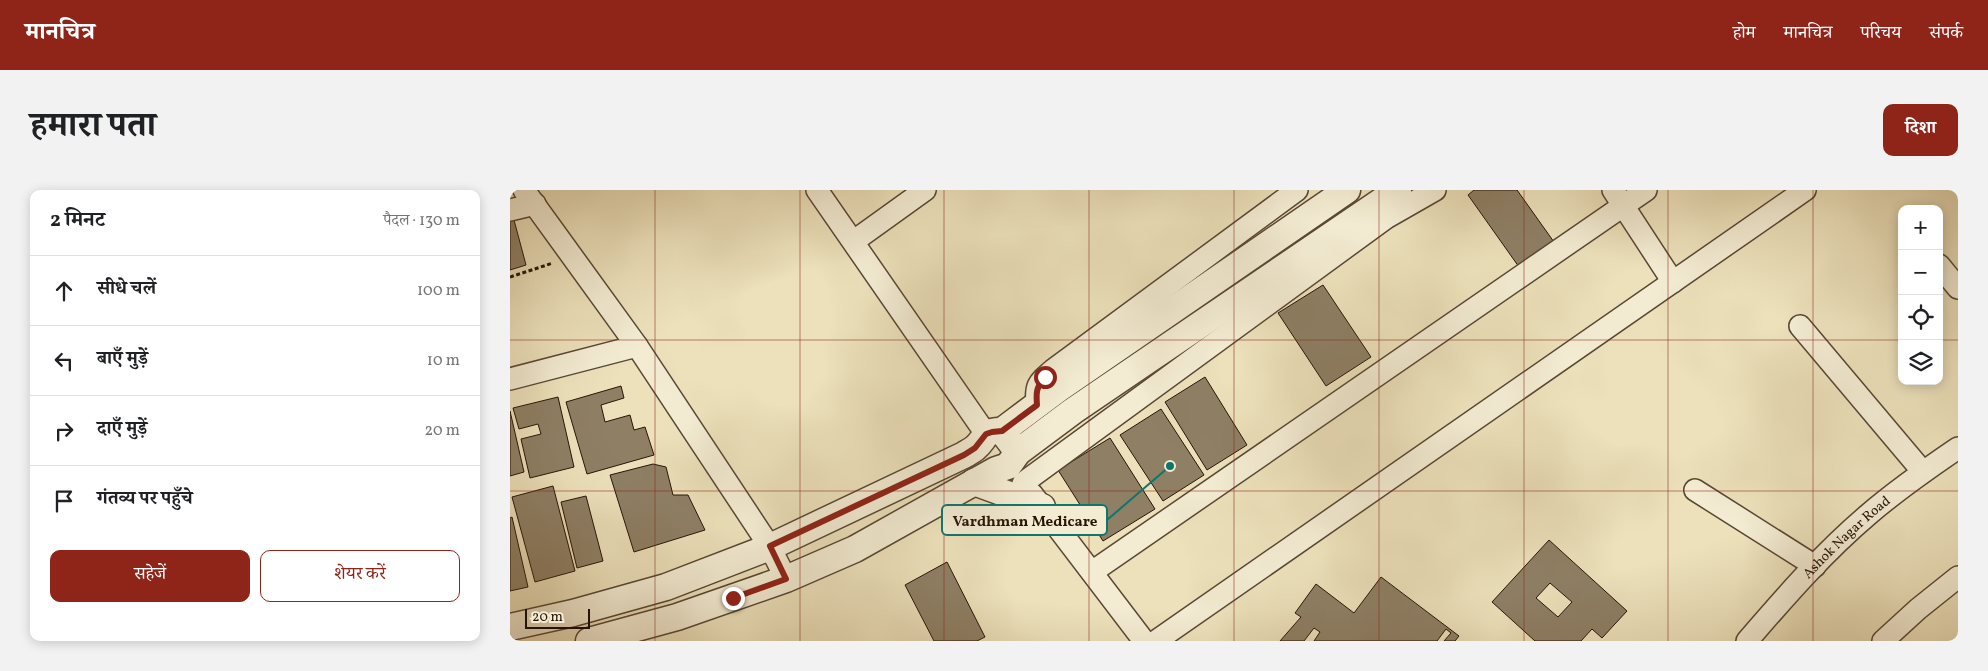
<!DOCTYPE html>
<html lang="hi">
<meta charset="utf-8">
<style>
:root{--surface:#fff;--page:#f2f2f2;--text:#202124;--muted:#757577;--line:#e0e0e0;--accent:#8f2418}
body{margin:0;font-family:Vollkorn,"Noto Serif Devanagari",serif;background:var(--page);color:var(--text)}
.controls{position:absolute;right:15px;top:15px;display:grid;overflow:hidden;border-radius:10px;box-shadow:0 2px 12px #0003}
.controls button{width:45px;height:45px;display:grid;place-items:center;padding:0;border:0;border-bottom:1px solid var(--line);background:var(--surface);color:var(--text);font:25px sans-serif}
.scale{position:absolute;left:15px;bottom:12px;width:65px;box-sizing:border-box;padding-left:5px;border:2px solid #281407;border-top:0;font-size:14px;line-height:18px;white-space:nowrap;color:#281407;-webkit-text-stroke:4px #f3ecd3;paint-order:stroke}
.stop{position:absolute;width:15px;height:15px;margin:-11px;border:4px solid #8f2418;border-radius:50%;background:#fff}
.stop.end{background:#8f2418;border-color:#fff;box-shadow:0 1px 5px #0008}
.list{margin:0;padding:0;list-style:none}
h2{display:flex;justify-content:space-between;align-items:center;height:65px;margin:0;padding:0 20px;font-size:21px}
h2 small{font-size:16px;font-weight:400;color:var(--muted)}
.list li{display:grid;grid-template-columns:32px 1fr auto;gap:15px;align-items:center;box-sizing:border-box;height:70px;padding:0 20px;border-top:1px solid var(--line)}
.list b{display:block;font-size:19px;white-space:nowrap}
.list em{font-size:16px;font-style:normal;color:var(--muted)}
.actions{display:flex;gap:10px;padding:15px 20px}
.actions a{flex:1;padding:11px 0;border:1px solid var(--accent);border-radius:10px;text-align:center;font-size:18px;color:var(--accent)}
.actions .main{background:var(--accent);color:#fff}
.icon{flex:none;width:28px;height:28px;fill:none;stroke:currentColor;stroke-width:2;stroke-linecap:round;stroke-linejoin:round}
.map{position:relative;flex:none;width:1448px;height:451px;overflow:hidden;border-radius:10px}
header{display:flex;align-items:center;gap:30px;box-sizing:border-box;height:70px;padding:0 25px;background:var(--accent);color:#fff}
header strong{font-size:24px}
nav{display:flex;gap:28px;margin-inline-start:auto;font-size:18px}
.intro{display:flex;align-items:center;justify-content:space-between;box-sizing:border-box;height:120px;padding:0 30px}
h1{margin:0;font-size:35px}
.button{padding:12px 22px;border-radius:10px;background:var(--accent);color:#fff;font-size:18px;font-weight:700}
main{display:flex;gap:30px;padding:0 30px}
aside{flex:1;background:var(--surface);border-radius:10px;box-shadow:0 2px 12px #0003}
.map>svg:first-child{display:block}
</style>
<header>
<strong>मानचित्र</strong>
<nav><a>होम</a><a>मानचित्र</a><a>परिचय</a><a>संपर्क</a></nav>
</header>
<div class="intro"><h1>हमारा पता</h1><a class="button">दिशा</a></div>
<main>
<aside>
<h2>2 मिनट<small>पैदल · 130 m</small></h2>
<ul class="list">
<li><svg class="icon" aria-label="ahead" viewBox="0 0 24 24"><path d="M12 20V5M6 11l6-6 6 6"/></svg><div><b>सीधे चलें</b></div><em>100 m</em></li>
<li><svg class="icon" aria-label="left" viewBox="0 0 24 24"><path d="M17 20v-9H6M10 6l-5 5 5 5"/></svg><div><b>बाएँ मुड़ें</b></div><em>10 m</em></li>
<li><svg class="icon" aria-label="right" viewBox="0 0 24 24"><path d="M7 20v-9h11M14 6l5 5-5 5"/></svg><div><b>दाएँ मुड़ें</b></div><em>20 m</em></li>
<li><svg class="icon" aria-label="arrive" viewBox="0 0 24 24"><path d="M6 21V4h12l-3 4 3 4H6"/></svg><div><b>गंतव्य पर पहुँचे</b></div></li>
</ul>
<div class="actions"><a class="main">सहेजें</a><a>शेयर करें</a></div>
</aside>
<div class="map">
<svg width="1448" height="451" viewBox="0 0 1448 451">
<rect width="100%" height="100%" fill="#ece1bb"/>
<filter id="stains"><feTurbulence type="fractalNoise" baseFrequency=".004" numOctaves="4"/><feColorMatrix values="0 0 0 0 .2 0 0 0 0 .09 0 0 0 0 .02 0 0 0 .5 -.17"/></filter>
<radialGradient id="worn" r=".72"><stop offset=".6" stop-color="#630" stop-opacity="0"/><stop offset="1" stop-color="#630" stop-opacity=".3"/></radialGradient>
<g fill="#8e7f65" stroke="#281407" fill-rule="evenodd">
<polygon points="964,0 1007,0 1044,52 1009,77 958,5"/>
<polygon points="4,30 16,75 0,80 0,31"/>
<polygon points="813,95 861,167 816,196 768,123"/>
<polygon points="695,187 737,255 697,280 655,212"/>
<polygon points="111,196 114,208 91,215 95,232 120,225 124,240 135,237 144,265 77,284 56,212"/>
<polygon points="48,207 64,277 20,288 11,249 31,244 28,234 9,239 3,218"/>
<polygon points="651,219 694,285 653,311 610,245"/>
<polygon points="0,221 14,282 0,286"/>
<polygon points="600,248 645,319 593,351 548,280"/>
<polygon points="143,274 156,277 163,305 178,305 195,340 124,362 100,285"/>
<polygon points="43,296 65,381 25,392 2,307"/>
<polygon points="76,306 93,371 67,378 51,312"/>
<polygon points="2,327 18,397 0,401 0,328"/>
<path d="M 1039,350 L 1117,421 L 1092,448 L 1082,439 L 1071,451 L 1025,451 L 982,412 ZM 1040,393 L 1062,412 L 1048,427 L 1026,408 Z"/>
<polygon points="437,372 475,447 467,451 424,451 395,395"/>
<polygon points="871,387 949,446 945,451 934,451 941,443 936,439 927,451 804,451 810,442 804,438 794,451 770,451 791,427 785,423 806,394 844,423"/>
</g>
<g fill="none" stroke-linecap="round" stroke-linejoin="round">
<g stroke="#594734" stroke-width="24">
<g id="minor">
<polyline points="14,0 127,156 260,357 276,389"/>
<polyline points="307,0 476,244"/>
<polyline points="1103,0 1163,92"/>
<polyline points="0,20 25,14"/>
<polyline points="344,51 415,0"/>
<polyline points="1429,75 1448,98"/>
<polyline points="1290,136 1413,282"/>
<polyline points="0,189 127,156"/>
<path d="M 527,215 C 525,195 528,193 543,180 L 787,0"/>
<polyline points="513,293 876,28 925,0"/>
<polyline points="1185,300 1305,376"/>
<polyline points="522,304 634,451"/>
<polyline points="582,382 1136,0"/>
<polyline points="646,451 1295,0"/>
<path id="s1" d="M 1237,451 C 1275,407 1314,362 1359,324 C 1387,300 1417,279 1448,258"/>
<polyline points="1373,451 1408,419 1448,387"/>
</g>
</g>
<g stroke="#594734" stroke-width="29">
<g id="tertiary">
<polyline points="492,241 548,199 837,0"/>
<polyline points="464,292 532,317"/>
<path d="M 0,437 L 63,423 L 156,397 L 260,357 L 454,265 C 457,263 461,261 465,258 C 476,249 473,240 492,241 L 508,262"/>
<polyline points="79,451 167,427 276,389 345,359 486,280 498,276 508,262 563,221 888,0"/>
</g>
</g>
<polyline stroke="#281407" stroke-width="3" stroke-dasharray="4 2.5" stroke-linecap="butt" points="0,87 43,73"/>
<use href="#minor" stroke="#f3ecd3" stroke-width="21"/>
<use href="#tertiary" stroke="#f3ecd3" stroke-width="26"/>
</g>
<g fill="none" stroke-linecap="round" stroke-linejoin="round">
<path stroke="#8f2418" stroke-width="6" d="M 223,408 L 276,389 L 260,356 L 454,265 L 465,258 L 476,244 L 482,242 L 492,241 L 527,215 C 526,203 526,197 535,187"/>
</g>
<path fill="none" stroke="#8f2418" stroke-width="1" stroke-opacity="0.55" d="M 145,0 L 145,451M 290,0 L 290,451M 434,0 L 434,451M 579,0 L 579,451M 724,0 L 724,451M 869,0 L 869,451M 1014,0 L 1014,451M 1158,0 L 1158,451M 1303,0 L 1303,451M 0,150 L 1392,150M 1429,150 L 1448,150M 0,301 L 1448,301"/>
<g text-anchor="middle" stroke-width="4" stroke-linejoin="round" paint-order="stroke">
<g font-size="14" fill="#281407" stroke="#f3ecd3">
<text dy="5" stroke="none"><textPath href="#s1" startOffset="144">Ashok Nagar Road</textPath></text>
</g>
</g>
<path fill="none" stroke="#0f766e" stroke-width="2" d="M660 276L597 330"/>
<circle fill="#0f766e" stroke="#f3ecd3" stroke-width="2" cx="660" cy="276" r="5"/>
<rect fill="#f3ecd3" stroke="#0f766e" stroke-width="2" x="432" y="315" width="165" height="30" rx="5"/>
<g font-size="15" text-anchor="middle" font-weight="bold" fill="#281407">
<text x="515" y="336">Vardhman Medicare</text>
</g>
<rect width="100%" height="100%" filter="url(#stains)"/>
<rect width="100%" height="100%" fill="url(#worn)"/>
</svg>
<div class="controls">
<button>+</button>
<button>−</button>
<button><svg class="icon" aria-label="locate" viewBox="0 0 24 24"><circle cx="12" cy="12" r="6"/><path d="M12 2v4M12 18v4M2 12h4M18 12h4"/></svg></button>
<button><svg class="icon" aria-label="layers" viewBox="0 0 24 24"><path d="M12 4l9 5-9 5-9-5zM3 14l9 5 9-5"/></svg></button>
</div>
<div class="scale">20 m</div>
<div class="stop" style="left:535px;top:187px"></div>
<div class="stop end" style="left:223px;top:408px"></div>
</div>
</main>
